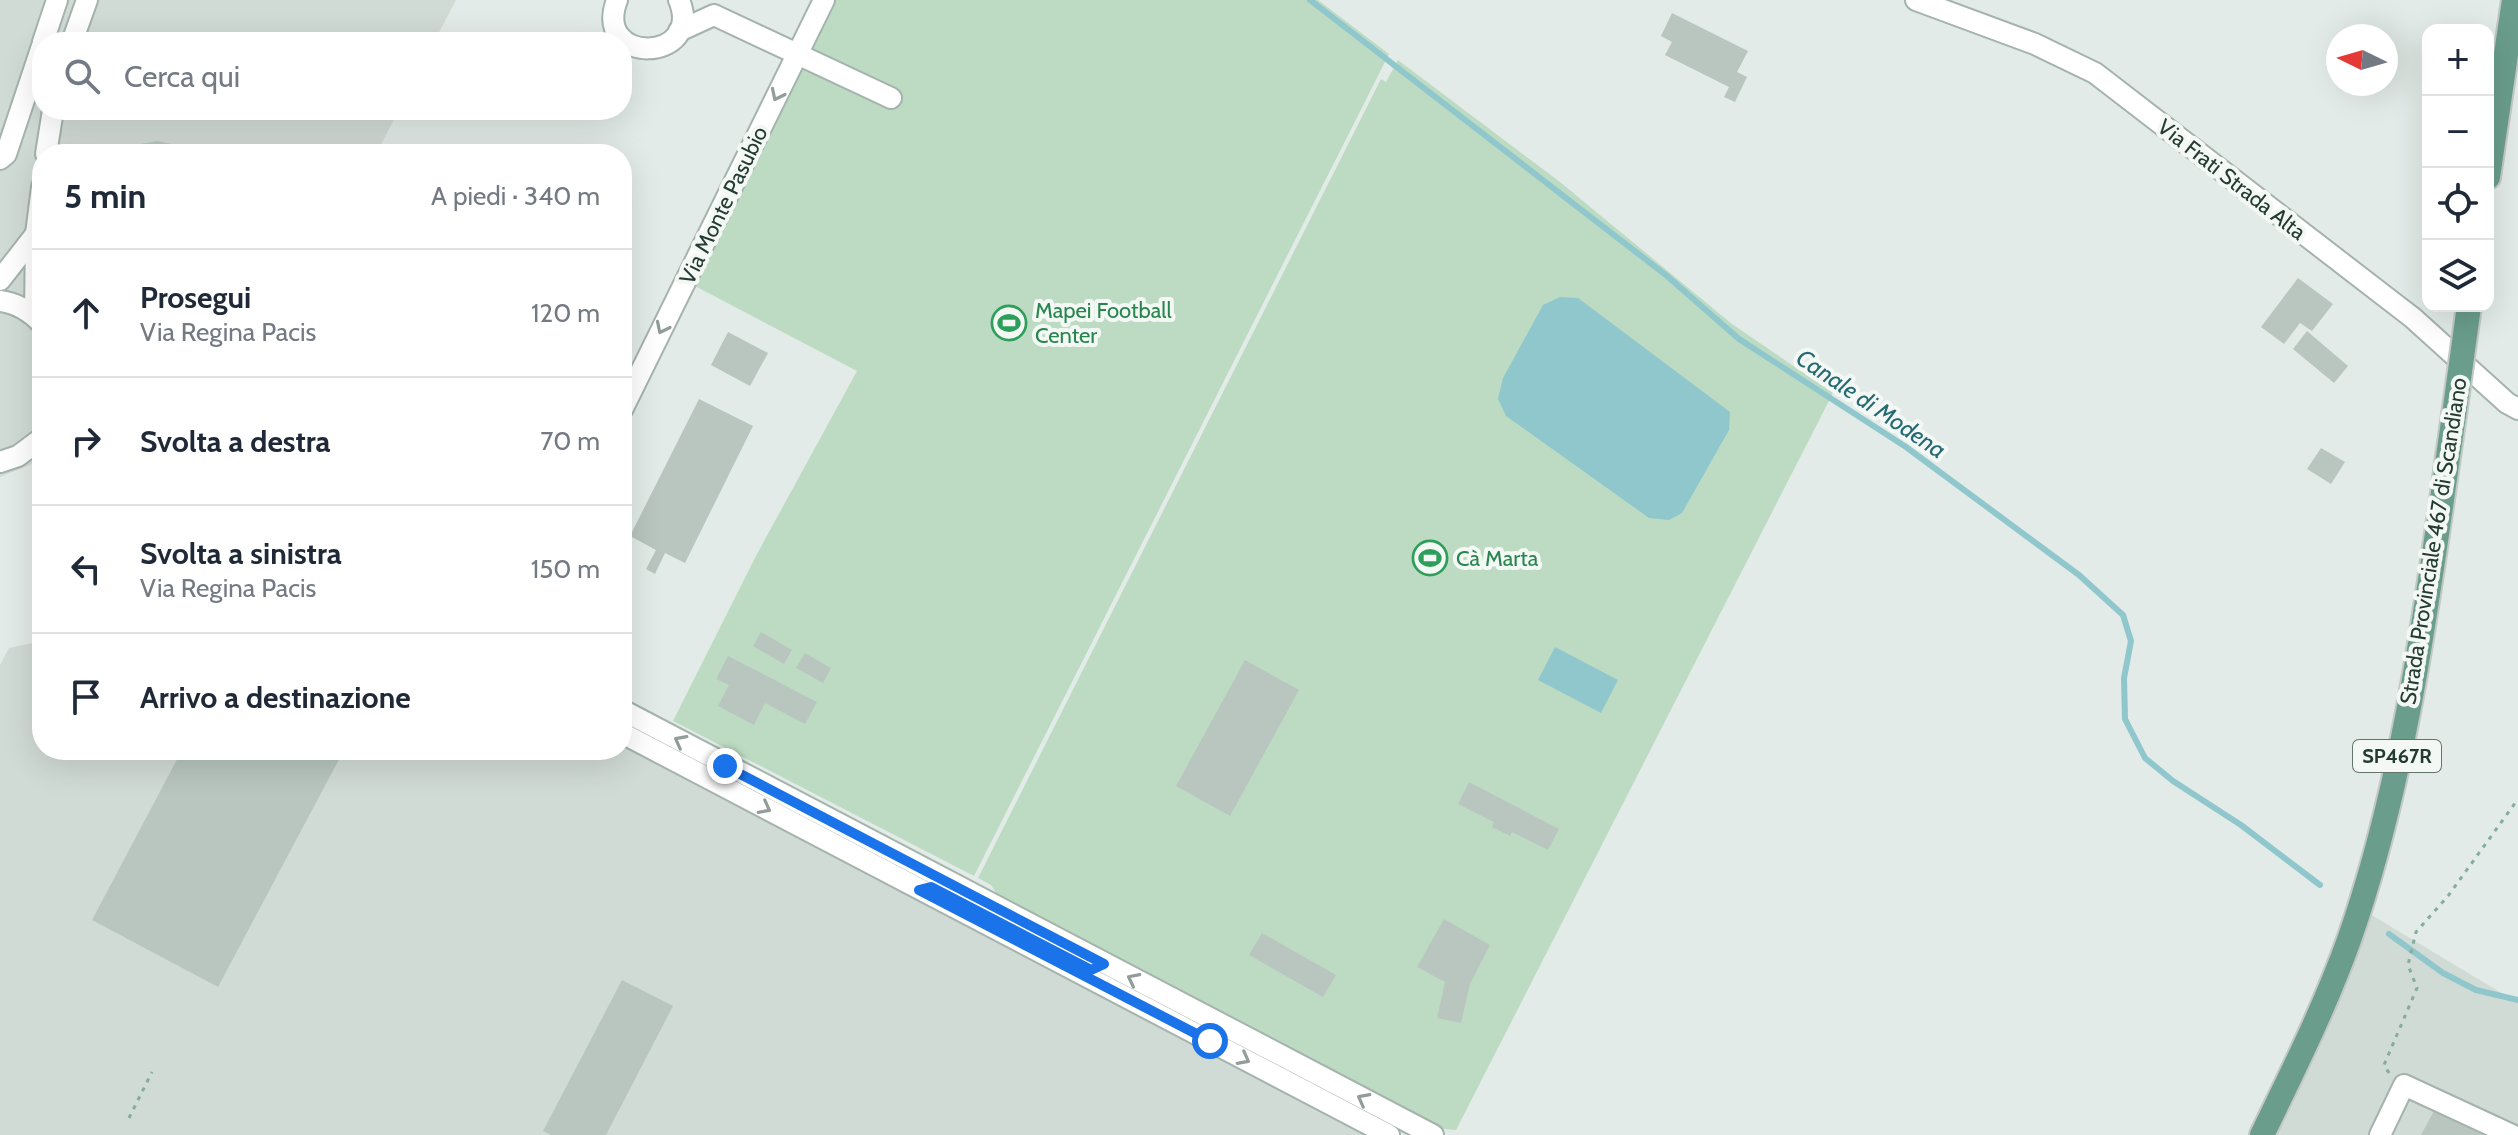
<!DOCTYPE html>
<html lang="it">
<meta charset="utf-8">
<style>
:root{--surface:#fff;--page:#f2f2f3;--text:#1f2937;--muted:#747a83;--line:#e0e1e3}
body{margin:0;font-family:Cabin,sans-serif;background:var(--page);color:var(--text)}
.controls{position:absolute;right:24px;top:24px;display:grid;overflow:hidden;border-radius:16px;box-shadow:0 8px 32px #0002}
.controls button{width:72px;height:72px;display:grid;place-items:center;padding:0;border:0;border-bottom:2px solid var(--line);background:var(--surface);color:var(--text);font:40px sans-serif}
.compass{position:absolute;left:2326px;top:24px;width:72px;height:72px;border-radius:50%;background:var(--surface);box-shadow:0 8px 32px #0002;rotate:275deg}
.stop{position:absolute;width:24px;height:24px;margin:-18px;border:6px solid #1a73e8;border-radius:50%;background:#fff}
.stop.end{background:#1a73e8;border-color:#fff;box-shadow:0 2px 8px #0008}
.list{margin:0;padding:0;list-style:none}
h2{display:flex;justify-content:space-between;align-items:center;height:104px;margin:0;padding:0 32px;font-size:34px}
h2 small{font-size:26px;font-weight:400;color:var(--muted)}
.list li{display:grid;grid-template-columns:52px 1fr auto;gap:24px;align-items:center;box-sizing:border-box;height:128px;padding:0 32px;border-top:2px solid var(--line)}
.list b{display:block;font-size:30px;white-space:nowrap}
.list p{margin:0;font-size:26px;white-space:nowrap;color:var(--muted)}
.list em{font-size:26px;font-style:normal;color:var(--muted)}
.icon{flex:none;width:44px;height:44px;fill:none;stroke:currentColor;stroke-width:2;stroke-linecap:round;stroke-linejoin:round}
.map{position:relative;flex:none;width:2518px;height:1135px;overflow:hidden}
.search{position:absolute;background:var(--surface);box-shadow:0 8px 32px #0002;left:32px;top:32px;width:600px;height:88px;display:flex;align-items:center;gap:20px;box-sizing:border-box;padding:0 28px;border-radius:32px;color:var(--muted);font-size:30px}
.panel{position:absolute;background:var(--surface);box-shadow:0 8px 32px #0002;left:32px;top:144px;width:600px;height:616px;border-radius:32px}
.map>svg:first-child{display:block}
</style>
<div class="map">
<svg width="2518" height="1135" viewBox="0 0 2518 1135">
<rect width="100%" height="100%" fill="#e2ebe7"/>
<g fill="#d1dbd5">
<polygon points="0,0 456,0 434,42 42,42 42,110 399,110 376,154 42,154 42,460 0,477"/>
<polygon points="42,641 42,750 622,750 622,740 1381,1135 0,1135 0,665 9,648"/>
<polygon points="2365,911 2518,1003 2518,1135 2267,1135"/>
</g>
<g fill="#bddbc3">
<polygon points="812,0 1318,0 1389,54 974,876 673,721 757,554 857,371 676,276"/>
<polygon points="1398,60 1560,182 1732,324 1833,393 1456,1130 1411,1126 1017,925 991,885 978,878 1381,79 1386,82"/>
</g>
<g fill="#8fc7cc">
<polygon points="1560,297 1578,298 1730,412 1729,430 1682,513 1669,520 1649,518 1506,416 1498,399 1503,378 1543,305"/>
<polygon points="1555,647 1618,680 1601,713 1538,680"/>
</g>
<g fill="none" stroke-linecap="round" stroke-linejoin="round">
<g stroke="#8fc7cc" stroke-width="6">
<polyline points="1310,0 1667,276 1739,339 1906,447 2079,575 2123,615 2131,641 2124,678 2125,719 2145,758 2173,781 2241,825 2320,885"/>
<polyline points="2389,934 2443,973 2476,990 2518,1000"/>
</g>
</g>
<g fill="#b8c6bf">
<polygon points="1672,13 1748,51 1737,72 1747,77 1735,102 1724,97 1729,87 1665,55 1672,42 1661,36"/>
<polygon points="157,141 176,145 189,154 121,154 135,145"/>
<polygon points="2298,278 2333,304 2312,331 2300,323 2284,344 2261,327"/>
<polygon points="2307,331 2348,366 2334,383 2293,349"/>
<polygon points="728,332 768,353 750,386 711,365"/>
<polygon points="699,399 753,426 685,563 665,553 655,574 646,569 656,550 630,536"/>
<polygon points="2321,448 2345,462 2331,484 2307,469"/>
<polygon points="761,632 792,650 784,664 753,646"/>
<polygon points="805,653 831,668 823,683 796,668"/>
<polygon points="728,656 817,702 805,724 765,703 754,725 718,706 729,685 716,679"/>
<polygon points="1245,660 1299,690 1230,816 1176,786"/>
<polygon points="182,750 344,750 218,987 92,920"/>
<polygon points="1469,782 1559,829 1548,850 1512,832 1510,836 1492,827 1494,822 1458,804"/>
<polygon points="1444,919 1490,945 1470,984 1461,1023 1437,1018 1445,982 1417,967"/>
<polygon points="1262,933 1336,975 1323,997 1249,955"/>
<polygon points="622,980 673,1006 606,1135 551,1135 543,1131"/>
<polygon points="2436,1107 2487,1135 2421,1135"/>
</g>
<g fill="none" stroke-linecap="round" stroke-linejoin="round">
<g stroke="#a5b3ad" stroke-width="24">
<g id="minor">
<path d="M 617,0 C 592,66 705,63 679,0"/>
<polyline points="1916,0 2035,44 2095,73 2413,318 2507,403 2518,409"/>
<polyline points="679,31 714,15 891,98"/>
<polyline points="43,42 57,0"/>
<polyline points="72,42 87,0"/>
<polyline points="46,154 53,110"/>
<polyline points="0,159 6,154 42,46"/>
<polyline points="0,280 36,234"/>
<path d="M 0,301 C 16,303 31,312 42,324"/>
<polyline points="35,316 36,234 42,187"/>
<polyline points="622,410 824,0"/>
<polyline points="0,462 18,456 42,438"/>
<polyline points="622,710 1433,1135"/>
<polyline points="622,733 1389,1135"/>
<polyline points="2380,1135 2404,1085 2512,1135"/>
</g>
</g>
<g stroke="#c2c8c6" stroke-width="28">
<g id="major">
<polyline points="2488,177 2514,0"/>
<path d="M 2262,1135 C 2293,1071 2325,1007 2349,940 C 2407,775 2429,588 2454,415"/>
</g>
</g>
<g stroke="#85ac9d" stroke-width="3" stroke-dasharray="4 6" stroke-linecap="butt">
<polyline points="2389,1073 2384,1065 2417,988 2408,965 2416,932 2448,896 2518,799"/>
<polyline points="129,1118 152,1072"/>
</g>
<use href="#minor" stroke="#fff" stroke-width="20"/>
<use href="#major" stroke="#6a9d8c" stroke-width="24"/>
<g stroke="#c2c8c6" stroke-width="28" stroke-linecap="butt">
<polyline id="major-bridge" points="2454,415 2469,306"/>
</g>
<use href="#major-bridge" stroke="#6a9d8c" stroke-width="24"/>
</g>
<defs><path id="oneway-chevron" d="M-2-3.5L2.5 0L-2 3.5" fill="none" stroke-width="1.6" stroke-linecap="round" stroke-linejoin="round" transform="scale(2)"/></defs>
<g stroke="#929d99">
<use href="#oneway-chevron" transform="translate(777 95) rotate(116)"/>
<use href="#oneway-chevron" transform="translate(662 328) rotate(116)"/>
<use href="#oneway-chevron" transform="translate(680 741) rotate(-152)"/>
<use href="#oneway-chevron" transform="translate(765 808) rotate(28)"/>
<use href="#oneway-chevron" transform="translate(1133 979) rotate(-153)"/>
<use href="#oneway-chevron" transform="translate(1244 1059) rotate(28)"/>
<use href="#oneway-chevron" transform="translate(1363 1099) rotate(-152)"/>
</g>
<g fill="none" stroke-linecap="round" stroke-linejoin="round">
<polyline stroke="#1a73e8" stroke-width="10" points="725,766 1104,964 1091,970 931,887 919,890 1210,1041"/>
</g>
<defs>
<g id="stadium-ring" transform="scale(1.8)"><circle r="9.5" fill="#f3f8f5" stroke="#2e9e5b" stroke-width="1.5"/><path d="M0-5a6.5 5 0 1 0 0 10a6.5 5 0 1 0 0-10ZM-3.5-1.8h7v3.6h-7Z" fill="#2e9e5b"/></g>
</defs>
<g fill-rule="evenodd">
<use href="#stadium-ring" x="1009" y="323"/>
<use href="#stadium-ring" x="1430" y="558"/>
</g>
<g text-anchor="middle" stroke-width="8" stroke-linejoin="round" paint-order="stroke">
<rect fill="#f3f8f5" stroke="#62746d" stroke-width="2" x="2353" y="740" width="88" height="32" rx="6"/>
<g font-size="20" font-weight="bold" fill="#243b33">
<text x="2397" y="763">SP467R</text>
</g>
<g font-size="22" fill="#243b33" stroke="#f3f8f5">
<text transform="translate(2232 179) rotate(38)" y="8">Via Frati Strada Alta</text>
<text transform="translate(723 205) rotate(-64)" y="8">Via Monte Pasubio</text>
<text transform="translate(2433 541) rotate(-81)" y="8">Strada Provinciale 467 di Scandiano</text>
</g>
<g font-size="22" fill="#27864d" stroke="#f3f8f5" text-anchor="start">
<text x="1035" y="318">Mapei Football<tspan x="1035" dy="25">Center</tspan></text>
<text x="1456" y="566">Cà Marta</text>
</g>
<g font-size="24" font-style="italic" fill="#236a72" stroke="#f3f8f5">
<text transform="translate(1871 404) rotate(34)" y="8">Canale di Modena</text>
</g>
</g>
</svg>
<div class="controls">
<button>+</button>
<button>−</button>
<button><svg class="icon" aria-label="locate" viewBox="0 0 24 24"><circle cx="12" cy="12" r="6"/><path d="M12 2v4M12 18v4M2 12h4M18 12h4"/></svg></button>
<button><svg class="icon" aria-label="layers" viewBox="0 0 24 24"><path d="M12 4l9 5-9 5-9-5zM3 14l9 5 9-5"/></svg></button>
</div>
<svg class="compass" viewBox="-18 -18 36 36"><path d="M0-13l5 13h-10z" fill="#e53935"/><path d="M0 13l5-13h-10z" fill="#747a83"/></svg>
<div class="stop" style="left:1210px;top:1041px"></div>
<div class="stop end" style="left:725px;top:766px"></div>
<div class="search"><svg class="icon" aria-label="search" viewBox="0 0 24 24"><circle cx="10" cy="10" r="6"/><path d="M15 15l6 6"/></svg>Cerca qui</div>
<section class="panel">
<h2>5 min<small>A piedi · 340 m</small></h2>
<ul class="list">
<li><svg class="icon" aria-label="ahead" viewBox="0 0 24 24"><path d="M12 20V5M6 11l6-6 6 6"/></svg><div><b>Prosegui</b><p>Via Regina Pacis</p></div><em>120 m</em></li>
<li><svg class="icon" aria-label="right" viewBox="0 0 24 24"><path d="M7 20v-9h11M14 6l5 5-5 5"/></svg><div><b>Svolta a destra</b></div><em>70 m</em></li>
<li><svg class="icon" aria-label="left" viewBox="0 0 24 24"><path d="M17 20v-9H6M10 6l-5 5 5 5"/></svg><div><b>Svolta a sinistra</b><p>Via Regina Pacis</p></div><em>150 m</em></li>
<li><svg class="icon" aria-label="arrive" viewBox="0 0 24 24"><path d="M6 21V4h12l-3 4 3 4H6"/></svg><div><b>Arrivo a destinazione</b></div></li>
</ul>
</section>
</div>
